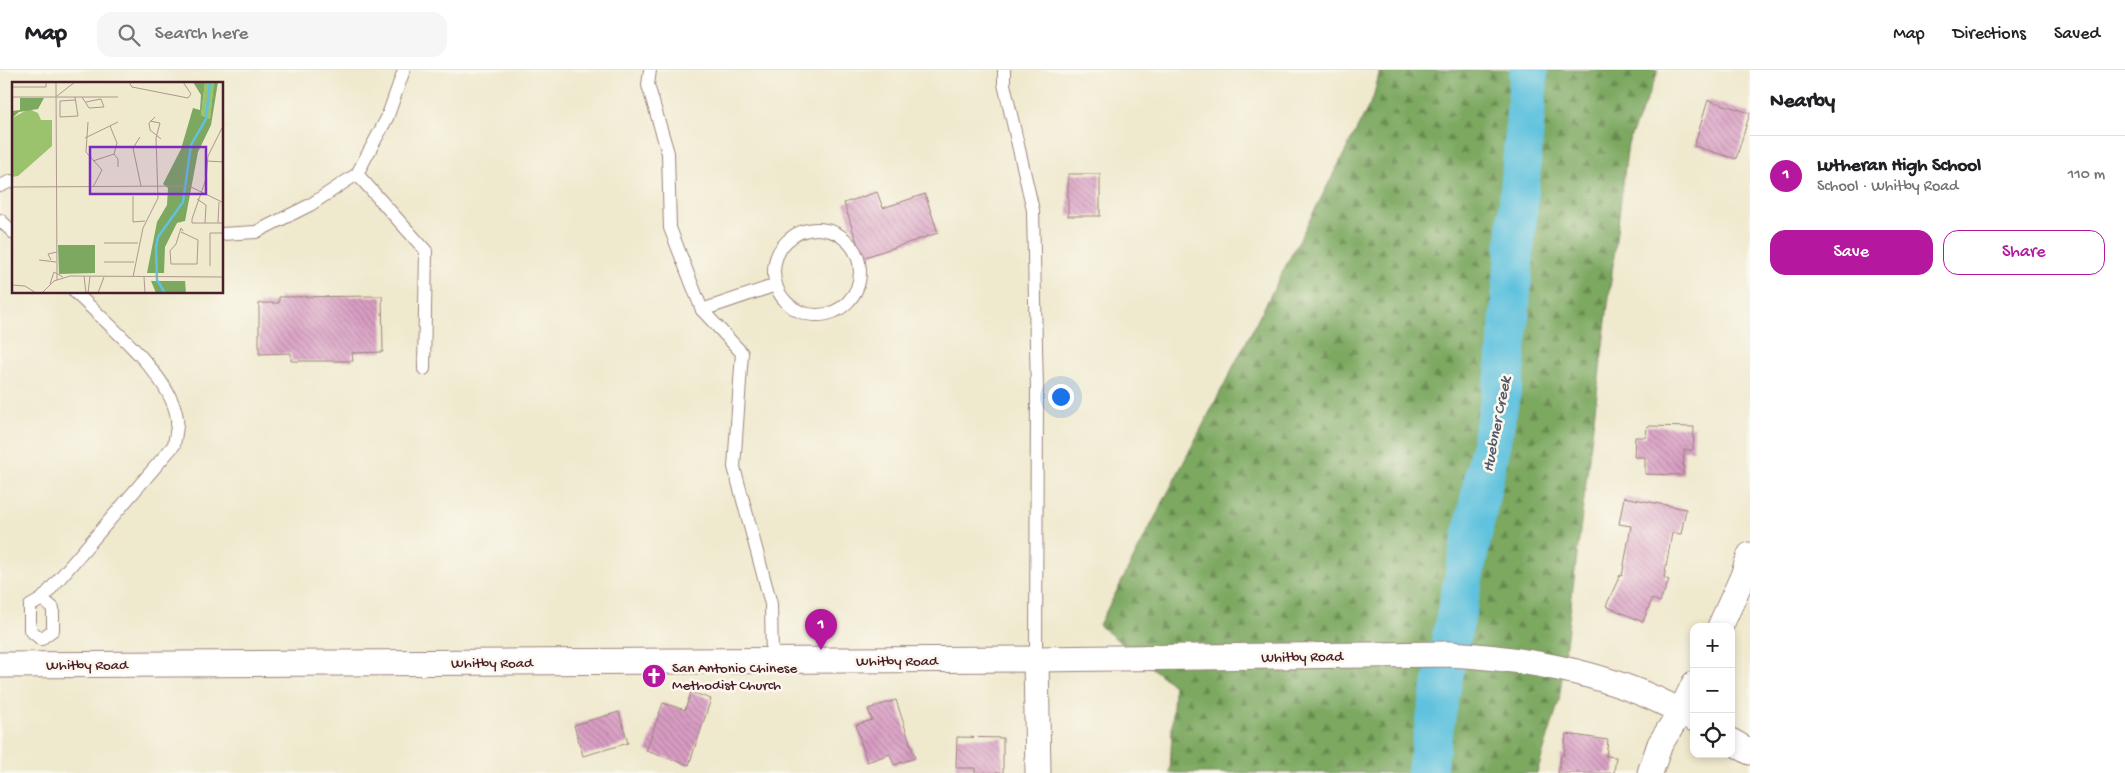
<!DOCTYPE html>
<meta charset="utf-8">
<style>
:root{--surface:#fff;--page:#f6f6f6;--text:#202124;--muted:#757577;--line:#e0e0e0;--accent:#b5179e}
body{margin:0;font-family:"Gochi Hand",sans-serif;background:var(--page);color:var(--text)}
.controls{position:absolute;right:15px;bottom:15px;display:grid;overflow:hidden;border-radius:10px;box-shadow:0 2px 8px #0003}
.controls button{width:45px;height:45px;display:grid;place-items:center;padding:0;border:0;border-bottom:1px solid var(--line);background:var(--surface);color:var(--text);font:25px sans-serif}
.you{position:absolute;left:1060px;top:326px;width:18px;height:18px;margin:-12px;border:4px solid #fff;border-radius:50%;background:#1a73e8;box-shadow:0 0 0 8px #1a73e833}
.badge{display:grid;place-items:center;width:32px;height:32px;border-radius:50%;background:var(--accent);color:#fff;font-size:16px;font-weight:700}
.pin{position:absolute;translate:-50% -41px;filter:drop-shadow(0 1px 2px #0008)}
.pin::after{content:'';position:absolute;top:26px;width:18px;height:15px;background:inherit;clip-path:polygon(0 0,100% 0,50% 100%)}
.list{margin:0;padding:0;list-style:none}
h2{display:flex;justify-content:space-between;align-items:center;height:65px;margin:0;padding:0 20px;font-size:21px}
h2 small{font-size:16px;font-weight:400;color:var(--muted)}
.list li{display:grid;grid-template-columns:32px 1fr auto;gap:15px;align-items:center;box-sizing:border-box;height:80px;padding:0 20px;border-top:1px solid var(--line)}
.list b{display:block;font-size:19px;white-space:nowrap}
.list p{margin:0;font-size:16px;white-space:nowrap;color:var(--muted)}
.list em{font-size:16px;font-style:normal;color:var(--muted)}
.actions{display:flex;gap:10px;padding:15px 20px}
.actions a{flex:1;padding:11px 0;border:1px solid var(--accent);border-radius:15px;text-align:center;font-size:18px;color:var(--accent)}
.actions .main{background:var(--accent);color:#fff}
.icon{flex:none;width:28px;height:28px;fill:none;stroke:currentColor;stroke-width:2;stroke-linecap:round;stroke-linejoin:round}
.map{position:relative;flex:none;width:1750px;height:703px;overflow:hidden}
header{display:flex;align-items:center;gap:30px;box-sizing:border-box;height:70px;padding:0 25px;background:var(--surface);border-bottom:1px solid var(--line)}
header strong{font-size:24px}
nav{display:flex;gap:28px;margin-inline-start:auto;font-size:18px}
.search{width:350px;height:45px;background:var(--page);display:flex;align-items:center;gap:12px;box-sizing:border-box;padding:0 18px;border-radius:15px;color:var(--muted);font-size:19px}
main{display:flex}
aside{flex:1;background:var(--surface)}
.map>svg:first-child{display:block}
</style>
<header>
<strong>Map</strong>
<div class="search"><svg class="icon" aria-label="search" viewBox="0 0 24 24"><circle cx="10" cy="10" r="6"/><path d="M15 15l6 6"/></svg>Search here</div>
<nav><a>Map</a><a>Directions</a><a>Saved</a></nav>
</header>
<main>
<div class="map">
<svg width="1750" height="703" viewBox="0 0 1750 703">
<defs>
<pattern id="forest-firs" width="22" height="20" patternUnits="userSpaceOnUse" patternTransform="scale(1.25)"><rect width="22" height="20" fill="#7ca860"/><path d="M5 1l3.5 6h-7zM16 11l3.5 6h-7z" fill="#68884f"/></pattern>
<pattern id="building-back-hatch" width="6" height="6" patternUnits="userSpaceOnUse" patternTransform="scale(1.25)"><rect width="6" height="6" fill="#d89dc3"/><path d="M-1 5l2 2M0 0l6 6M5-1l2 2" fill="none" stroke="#b17f9f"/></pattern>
</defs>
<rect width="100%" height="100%" fill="#fbf7ec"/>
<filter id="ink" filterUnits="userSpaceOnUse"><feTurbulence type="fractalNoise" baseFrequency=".02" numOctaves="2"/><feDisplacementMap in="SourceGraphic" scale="10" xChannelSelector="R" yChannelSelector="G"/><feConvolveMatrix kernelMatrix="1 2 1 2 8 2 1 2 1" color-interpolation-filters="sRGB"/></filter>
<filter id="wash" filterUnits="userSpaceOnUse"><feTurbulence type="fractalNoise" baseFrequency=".0096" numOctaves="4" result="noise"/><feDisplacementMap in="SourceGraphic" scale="20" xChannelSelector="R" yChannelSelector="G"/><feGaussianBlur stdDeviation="1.12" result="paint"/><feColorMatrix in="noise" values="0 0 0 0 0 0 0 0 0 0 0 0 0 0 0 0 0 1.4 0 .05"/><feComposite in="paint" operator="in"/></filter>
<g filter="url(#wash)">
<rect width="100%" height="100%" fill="#efe9ce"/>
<polygon fill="url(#forest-firs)" stroke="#636446" points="1380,0 1659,0 1628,73 1559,631 1537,703 1170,703 1174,616 1099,555 1373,28"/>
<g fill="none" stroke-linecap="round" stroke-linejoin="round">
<polyline stroke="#60c2de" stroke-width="39" points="1426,703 1442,614 1505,304 1529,0"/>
</g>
<g id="blocks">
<g fill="url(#building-back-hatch)">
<polygon points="1708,30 1750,43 1736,89 1694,76"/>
<rect x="1068" y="104" width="32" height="42"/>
<polygon points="877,122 883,138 925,124 938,163 862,188 844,133"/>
<polygon points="382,226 383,282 352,283 353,291 291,291 291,283 259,284 259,233 279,233 279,227"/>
<polygon points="1647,356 1694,357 1693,380 1684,380 1683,405 1645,404 1645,387 1634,387 1635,367 1646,367"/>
<polygon points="1624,427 1686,439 1681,464 1672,463 1664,508 1669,510 1660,532 1652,529 1643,552 1606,536 1620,505 1622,506 1631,456 1619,454"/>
<polygon points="691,622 711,629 689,695 646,681 663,633 685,640"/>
<polygon points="896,630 915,688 894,695 890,684 867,692 856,655 872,650 868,639"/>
<polygon points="619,642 628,673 583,686 574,655"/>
<polygon points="1566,664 1608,670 1606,686 1616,687 1614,703 1558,703 1561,685 1564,685"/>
<polygon points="957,667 1003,668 1003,703 975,703 975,698 956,698"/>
</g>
</g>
</g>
<g filter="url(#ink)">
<use href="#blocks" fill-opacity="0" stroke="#9c847c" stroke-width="1"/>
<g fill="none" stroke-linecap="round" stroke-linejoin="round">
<g stroke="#9c847c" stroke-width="14">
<g id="service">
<polyline points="404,0 387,48 357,104 426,181 424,299"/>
<polyline points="650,0 648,15 668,83 670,158 702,240 742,283 734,397 771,534 772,590"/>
<polyline points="1004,0 1004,14 1033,140 1037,320 1036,589"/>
<polyline points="0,116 11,111 14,112"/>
<polyline points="0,150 14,163"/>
<circle cx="817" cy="202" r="43"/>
<polyline points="222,164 256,162 310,135 357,104"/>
<polyline points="702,240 776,215"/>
<path d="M 41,569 L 30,560 L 30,536 L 42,529 L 174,375 C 175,367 178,357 177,348 C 171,305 106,253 75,222"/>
<polyline points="41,569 53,560 53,538 42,529"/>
</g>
</g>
<g stroke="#9c847c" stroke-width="27">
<g id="minor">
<polyline points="1720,557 1743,506 1750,485"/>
<polyline points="1036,589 1038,703"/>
<path d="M 0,595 L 1036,589 L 1450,584 C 1534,589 1620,605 1694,649"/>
<polyline points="1731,671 1750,682"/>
<polyline points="1650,703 1660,674 1681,641 1694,614"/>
</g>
</g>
<use href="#service" stroke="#fff" stroke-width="12"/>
<use href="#minor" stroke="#fff" stroke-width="25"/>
</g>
</g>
<defs>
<g id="church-disc" transform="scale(1.25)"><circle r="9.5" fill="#b5179e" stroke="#fbf7ec"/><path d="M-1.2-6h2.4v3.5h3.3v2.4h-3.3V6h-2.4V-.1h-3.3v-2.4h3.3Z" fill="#fff"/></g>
</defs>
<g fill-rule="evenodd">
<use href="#church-disc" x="654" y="606"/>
</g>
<g text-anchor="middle" stroke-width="5" stroke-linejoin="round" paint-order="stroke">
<g font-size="15" fill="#4a1f2b" stroke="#fbf7ec">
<text transform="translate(1302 586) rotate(-1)" y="5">Whitby Road</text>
<text x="897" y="595">Whitby Road</text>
<text x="492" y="597">Whitby Road</text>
<text x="87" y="599">Whitby Road</text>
</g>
<g font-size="15" fill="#4a1f2b" stroke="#fbf7ec" text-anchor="start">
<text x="672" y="602">San Antonio Chinese<tspan x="672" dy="17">Methodist Church</tspan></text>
</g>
<g font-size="16" font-style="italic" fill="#52586a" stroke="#fbf7ec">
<text transform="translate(1495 354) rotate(-79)" y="6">Huebner Creek</text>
</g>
</g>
<g transform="translate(12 12)">
<rect width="211" height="211" fill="#efe9ce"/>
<path d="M 193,0 L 202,0 L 198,37 L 189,33 ZM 17,27 L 26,31 L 29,38 L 40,38 L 40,64 L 6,94 L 0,95 L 0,36 Z" fill="#9bc26d"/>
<path d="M 181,0 L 193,0 L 189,33 L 198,37 L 202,0 L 206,0 L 199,43 L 186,70 L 173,139 L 165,141 L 153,165 L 152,191 L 135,191 L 145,140 L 155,123 L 156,106 L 151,102 L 169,67 L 181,26 L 188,28 L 189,13 ZM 8,16 L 32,16 L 26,27 L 7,30 L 0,36 L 0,29 L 8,28 ZM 46,163 L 83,163 L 83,191 L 47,192 ZM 139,199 L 173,199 L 174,211 L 144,211 Z" fill="#7ca860"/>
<path fill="none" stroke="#60c2de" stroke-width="2.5" d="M 153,211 L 145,198 L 144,166 L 146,155 L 171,120 L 179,63 L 194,37 L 198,0"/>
<path fill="none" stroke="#ad988d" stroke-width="1" d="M 44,0 L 45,198M 117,0 L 120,5 L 176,16 L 179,12 L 171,0M 0,5 L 34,5 L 34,0M 45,14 L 63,0M 0,15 L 106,15M 63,15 L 66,34 L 48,35 L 48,19 L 63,18M 70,15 L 77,26 L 92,25 L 89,17 L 74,20M 143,35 L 137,41 L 138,48 L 149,57M 76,40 L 74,70 L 90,88 L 81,105M 212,42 L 196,74 L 194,97 L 180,137 L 180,141 L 212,141M 98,44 L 105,61 L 102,72 L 106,77 L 106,85M 128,55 L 121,66 L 129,104M 73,56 L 106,40M 81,79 L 102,72M 195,79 L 212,80M 0,105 L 177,104 L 212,121M 121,114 L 121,140 L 133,139M 185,117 L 194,123 L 193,141M 206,141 L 207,120M 169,150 L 186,158 L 185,182 L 159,182 L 158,169 L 164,162 L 169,146 L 171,149M 92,161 L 126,161M 27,178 L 44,180M 39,178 L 36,172 L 45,170M 92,180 L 122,180M 198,184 L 198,151 L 212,151M 72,194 L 74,211M 121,195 L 131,146 L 146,116 L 144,56 L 148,41 L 138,39M 132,195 L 133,211M 38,202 L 42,190 L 51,195M 0,203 L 13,204 L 24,211M 30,211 L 42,199 L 58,194 L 212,195M 76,211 L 78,194M 86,211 L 92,195"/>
<path fill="#7b2cbf" fill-opacity="0.15" stroke="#7b2cbf" stroke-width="2.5" d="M 78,65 L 194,65 L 194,112 L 78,112 Z"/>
<rect width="211" height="211" fill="none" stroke="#4a1f2b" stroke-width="2.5"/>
</g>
</svg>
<div class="controls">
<button>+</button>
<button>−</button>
<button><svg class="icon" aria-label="locate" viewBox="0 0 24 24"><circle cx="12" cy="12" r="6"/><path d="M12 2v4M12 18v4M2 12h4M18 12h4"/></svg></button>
</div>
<div class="you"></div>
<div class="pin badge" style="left:821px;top:580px">1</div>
</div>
<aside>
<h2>Nearby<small></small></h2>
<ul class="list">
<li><span class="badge">1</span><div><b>Lutheran High School</b><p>School · Whitby Road</p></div><em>110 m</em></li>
</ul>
<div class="actions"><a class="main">Save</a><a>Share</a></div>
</aside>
</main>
